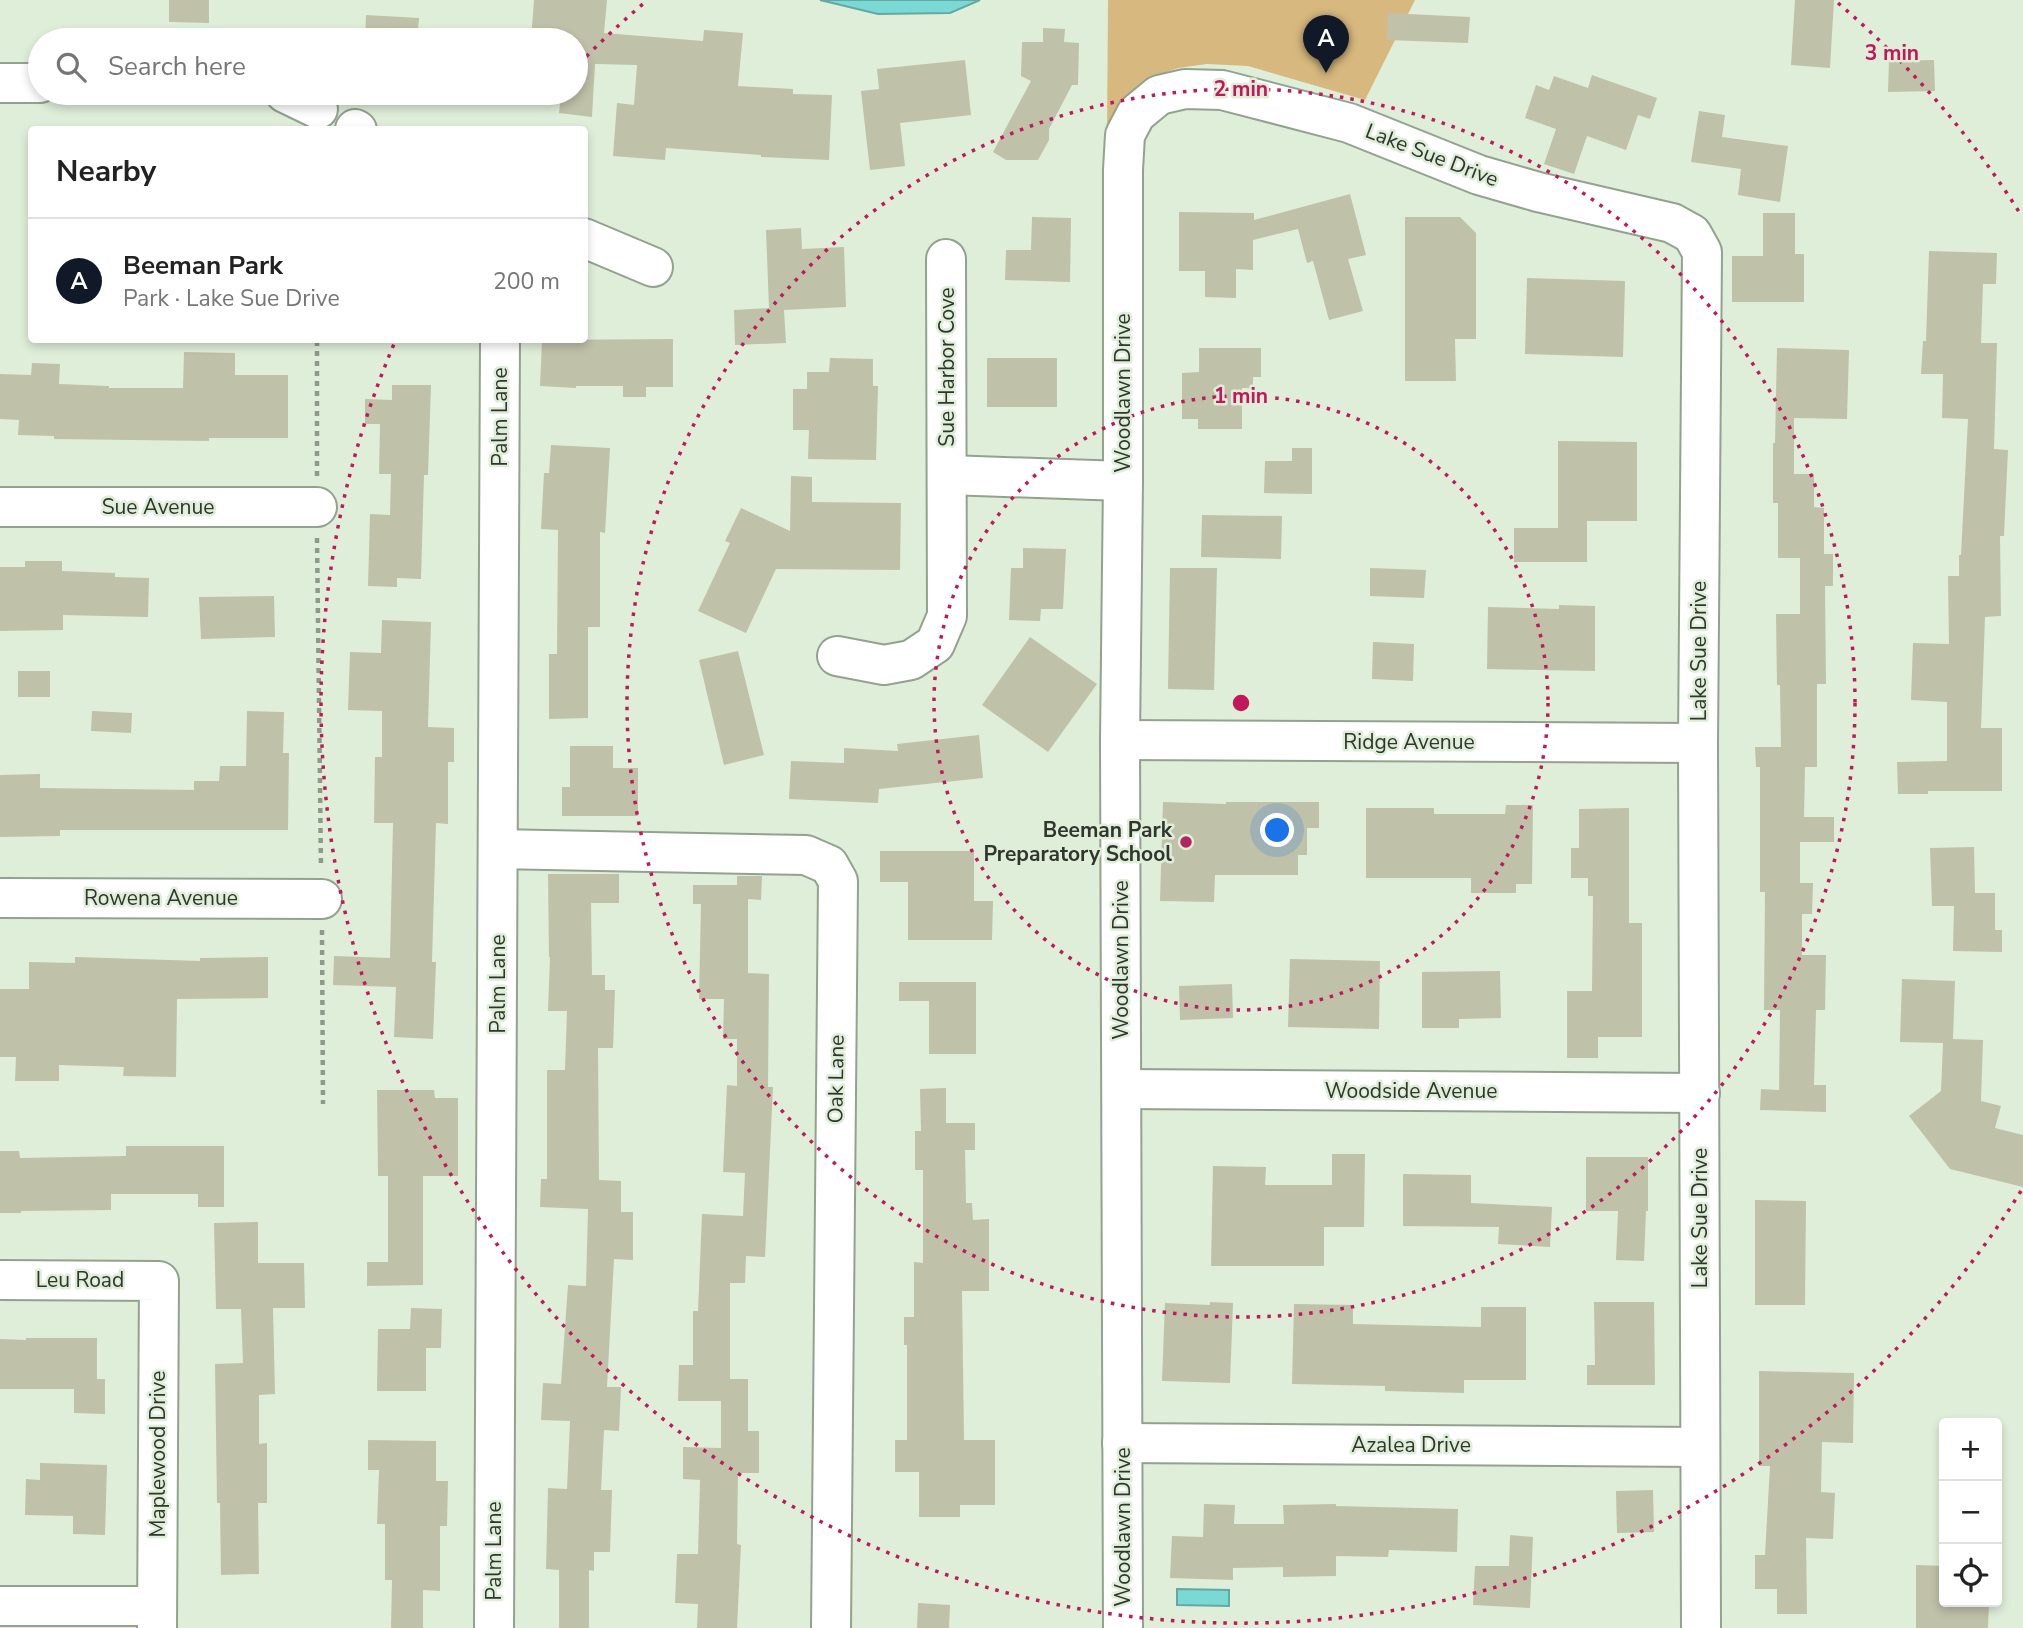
<!DOCTYPE html>
<meta charset="utf-8">
<style>
:root{--surface:#fff;--page:#f2f2f2;--text:#222;--muted:#767676;--line:#e0e0e0;--accent:#111827}
body{margin:0;font-family:"Nunito Sans",sans-serif;background:var(--page);color:var(--text)}
.controls{position:absolute;right:21px;bottom:21px;display:grid;overflow:hidden;border-radius:7px;box-shadow:0 4px 10px #0003}
.controls button{width:63px;height:63px;display:grid;place-items:center;padding:0;border:0;border-bottom:2px solid var(--line);background:var(--surface);color:var(--text);font:35px sans-serif}
.you{position:absolute;left:1278px;top:831px;width:24px;height:24px;margin:-18px;border:5px solid #fff;border-radius:50%;background:#1a73e8;box-shadow:0 0 0 10px #1a73e833}
.badge{display:grid;place-items:center;width:46px;height:46px;border-radius:50%;background:var(--accent);color:#fff;font-size:23px;font-weight:700}
.pin{position:absolute;translate:-50% -58px;filter:drop-shadow(0 2px 4px #0008)}
.pin::after{content:'';position:absolute;top:37px;width:24px;height:21px;background:inherit;clip-path:polygon(0 0,100% 0,50% 100%)}
.list{margin:0;padding:0;list-style:none}
h2{display:flex;justify-content:space-between;align-items:center;height:91px;margin:0;padding:0 28px;font-size:30px}
h2 small{font-size:23px;font-weight:400;color:var(--muted)}
.list li{display:grid;grid-template-columns:46px 1fr auto;gap:21px;align-items:center;box-sizing:border-box;height:126px;padding:0 28px;border-top:2px solid var(--line)}
.list b{display:block;font-size:26px;white-space:nowrap}
.list p{margin:0;font-size:23px;white-space:nowrap;color:var(--muted)}
.list em{font-size:23px;font-style:normal;color:var(--muted)}
.icon{flex:none;width:38px;height:38px;fill:none;stroke:currentColor;stroke-width:2;stroke-linecap:round;stroke-linejoin:round}
.map{position:relative;flex:none;width:2023px;height:1628px;overflow:hidden}
.search{position:absolute;background:var(--surface);box-shadow:0 4px 10px #0003;left:28px;top:28px;width:560px;height:77px;display:flex;align-items:center;gap:18px;box-sizing:border-box;padding:0 24px;border-radius:38px;color:var(--muted);font-size:26px}
.panel{position:absolute;background:var(--surface);box-shadow:0 4px 10px #0003;left:28px;top:126px;width:560px;height:217px;border-radius:7px}
.map>svg:first-child{display:block}
</style>
<div class="map">
<svg width="2023" height="1628" viewBox="0 0 2023 1628">
<rect width="100%" height="100%" fill="#dfeed9"/>
<polygon fill="#d7b87e" points="1108,0 1415,0 1365,100 1248,66 1207,64 1178,68 1150,78 1129,95 1107,138"/>
<g fill="#7ad9d4" stroke="#64a8a2" stroke-width="2">
<polygon points="820,0 980,0 950,13 878,14"/>
<polygon points="1177,1589 1229,1590 1229,1606 1177,1605"/>
</g>
<g fill="#c0c1a9">
<polygon points="169,0 209,0 209,23 169,22"/>
<polygon points="534,0 607,0 604,33 703,41 704,30 743,33 738,86 793,89 793,94 832,95 829,160 761,157 761,155 666,148 665,160 613,156 617,103 634,105 637,65 595,64 592,117 559,113 561,93 576,93 576,40 531,40"/>
<polygon points="1795,0 1834,0 1830,68 1791,65"/>
<polygon points="1388,13 1470,17 1468,43 1387,40"/>
<polygon points="366,15 419,18 417,40 365,40"/>
<polygon points="1043,28 1065,29 1064,42 1079,43 1078,85 1072,85 1049,129 1049,140 1038,160 1006,160 993,152 1031,81 1021,76 1022,42 1043,42"/>
<polygon points="965,60 971,115 900,123 905,166 870,170 861,91 879,89 877,69"/>
<polygon points="1934,60 1935,91 1888,92 1889,61"/>
<polygon points="1592,75 1657,98 1650,119 1638,115 1626,150 1587,136 1574,174 1544,164 1556,129 1525,118 1536,85 1549,90 1554,76 1588,88"/>
<polygon points="1699,111 1725,115 1722,137 1788,146 1780,202 1738,195 1741,169 1691,162"/>
<polygon points="1350,194 1366,255 1348,259 1363,311 1329,320 1313,261 1307,263 1298,229 1253,240 1253,270 1236,269 1236,298 1205,297 1205,271 1179,271 1179,212 1254,213 1254,220"/>
<polygon points="1763,213 1795,213 1795,254 1804,254 1804,302 1732,302 1732,256 1763,256"/>
<polygon points="1032,217 1071,218 1070,282 1005,280 1006,250 1031,250"/>
<polygon points="1405,217 1460,217 1476,233 1476,339 1455,339 1456,381 1405,381"/>
<polygon points="801,228 802,249 844,247 846,307 784,310 786,343 735,345 734,310 769,308 766,230"/>
<polygon points="1929,251 1997,253 1996,284 1983,284 1981,343 1997,343 1994,449 2008,450 2004,536 2000,536 2001,616 1985,617 1981,728 2002,728 2002,791 1928,791 1928,794 1898,794 1897,762 1947,761 1947,702 1911,700 1913,643 1949,644 1948,576 1959,576 1959,555 1961,555 1968,419 1942,418 1943,374 1921,374 1923,341 1926,341"/>
<polygon points="1527,278 1625,281 1623,357 1525,354"/>
<polygon points="673,339 673,387 646,387 646,397 623,397 623,386 576,386 576,388 540,386 542,340"/>
<polygon points="1199,348 1261,348 1261,377 1253,377 1253,388 1242,388 1242,429 1198,429 1198,419 1182,419 1182,373 1199,372"/>
<polygon points="1777,348 1849,350 1847,419 1794,418 1794,474 1814,474 1814,507 1824,508 1824,554 1833,554 1833,586 1825,586 1826,684 1817,684 1817,767 1805,767 1804,817 1834,817 1834,842 1800,842 1800,883 1813,883 1812,914 1802,914 1802,955 1826,955 1825,1010 1816,1010 1814,1085 1826,1085 1826,1112 1760,1110 1761,1089 1779,1090 1780,1010 1764,1010 1765,892 1760,892 1760,767 1756,767 1755,747 1781,747 1780,685 1777,685 1776,614 1800,614 1800,558 1778,558 1778,503 1773,503 1773,443 1775,443"/>
<polygon points="184,352 235,353 235,375 288,375 288,438 209,438 209,441 54,439 54,436 18,435 19,420 0,419 0,374 31,375 32,363 60,364 59,384 109,386 109,388 183,388"/>
<polygon points="830,358 873,359 873,386 878,386 876,460 808,459 809,430 793,430 793,389 807,389 807,372 829,372"/>
<rect x="987" y="358" width="70" height="49"/>
<polygon points="392,385 431,385 428,475 424,475 421,579 397,578 397,587 368,586 370,514 390,515 391,474 379,474 380,424 365,424 365,399 392,400"/>
<polygon points="1558,441 1637,442 1637,521 1587,521 1587,562 1514,562 1514,528 1558,528"/>
<polygon points="551,445 610,448 605,533 600,532 600,627 588,627 588,718 549,719 549,654 557,654 558,530 541,529 544,473 549,473"/>
<polygon points="1292,448 1312,448 1312,494 1264,493 1265,461 1292,461"/>
<polygon points="791,476 812,477 812,502 901,503 900,570 776,569 746,633 698,611 730,543 725,541 741,508 790,531"/>
<polygon points="1202,515 1282,516 1281,559 1201,557"/>
<polygon points="1023,548 1066,549 1063,609 1041,609 1040,621 1009,620 1011,568 1023,568"/>
<polygon points="25,561 62,561 62,571 115,573 115,577 149,578 148,617 63,615 63,630 0,631 0,567 25,567"/>
<polygon points="1170,568 1217,568 1214,690 1168,689"/>
<polygon points="1370,568 1426,570 1424,598 1370,596"/>
<polygon points="274,596 275,637 201,639 199,597"/>
<polygon points="1559,605 1595,606 1595,671 1487,669 1488,607 1559,609"/>
<polygon points="382,620 431,622 428,727 454,728 454,762 448,762 448,824 436,823 432,962 436,962 433,1039 394,1037 396,987 333,985 334,956 390,958 393,823 374,823 375,757 382,757 382,711 348,710 350,652 381,653"/>
<polygon points="1030,637 1097,684 1048,752 982,705"/>
<polygon points="1373,642 1414,644 1413,681 1372,679"/>
<polygon points="738,651 764,755 724,765 699,660"/>
<rect x="18" y="671" width="32" height="26"/>
<polygon points="92,711 132,713 131,733 91,731"/>
<polygon points="247,711 284,712 283,753 289,753 288,830 60,830 60,836 0,837 0,775 40,774 40,788 194,790 194,781 219,781 220,766 246,766"/>
<polygon points="979,735 983,778 879,789 878,803 789,799 791,761 844,763 844,748 898,751 897,744"/>
<polygon points="570,746 613,746 613,768 638,768 638,816 562,816 562,787 570,787"/>
<polygon points="1163,802 1226,804 1226,802 1319,802 1319,828 1307,828 1307,855 1298,855 1298,875 1215,875 1214,902 1160,901"/>
<polygon points="1506,805 1533,805 1532,884 1516,884 1516,893 1471,893 1471,878 1366,878 1366,808 1434,808 1434,814 1505,814"/>
<polygon points="1629,808 1629,923 1642,923 1642,1037 1598,1037 1598,1058 1567,1058 1567,991 1592,991 1593,896 1588,896 1588,878 1571,878 1571,848 1579,848 1579,809"/>
<polygon points="1974,847 1975,893 1995,893 1995,930 2002,930 2002,952 1953,951 1954,906 1932,906 1930,848"/>
<polygon points="880,851 974,851 974,901 993,901 992,940 908,940 908,882 880,882"/>
<polygon points="548,874 619,874 619,903 591,903 592,975 605,975 605,990 615,990 613,1048 598,1048 599,1180 621,1181 621,1212 633,1212 633,1260 614,1259 607,1387 621,1387 619,1431 604,1430 601,1490 612,1490 610,1552 594,1552 594,1571 589,1570 589,1628 559,1628 559,1570 546,1569 548,1488 567,1489 570,1421 541,1420 543,1383 561,1384 568,1285 586,1286 588,1209 540,1207 541,1179 547,1179 547,1070 565,1070 567,1011 548,1011 550,957 549,957"/>
<polygon points="737,876 762,876 761,900 748,899 748,973 769,974 768,1087 773,1087 765,1257 746,1256 745,1283 730,1283 730,1379 748,1379 748,1431 759,1431 759,1473 738,1473 737,1544 741,1545 737,1628 697,1628 698,1604 675,1603 677,1554 698,1554 700,1480 683,1479 683,1447 721,1448 721,1401 678,1401 679,1365 693,1365 693,1311 698,1311 702,1214 743,1216 745,1173 723,1172 727,1085 737,1086 737,1039 723,1039 724,999 699,999 701,904 693,904 693,885 737,885"/>
<polygon points="75,957 200,961 200,958 268,957 268,998 177,999 176,1077 123,1076 124,1067 59,1065 59,1081 15,1081 16,1057 0,1057 0,989 29,989 29,962 75,963"/>
<polygon points="1290,959 1380,961 1379,1029 1288,1027"/>
<polygon points="1500,971 1501,1018 1459,1019 1459,1028 1422,1028 1422,972"/>
<polygon points="1902,979 1955,981 1953,1039 1983,1040 1981,1101 2001,1106 1995,1128 2023,1135 2023,1187 1950,1169 1909,1116 1941,1091 1943,1043 1900,1042"/>
<polygon points="899,982 976,982 976,1054 929,1054 929,1001 899,1001"/>
<polygon points="1232,984 1233,1018 1180,1020 1179,986"/>
<polygon points="946,1088 946,1123 975,1123 975,1150 965,1150 966,1203 972,1203 973,1220 989,1219 989,1291 962,1291 964,1440 995,1440 995,1505 960,1505 960,1517 919,1517 919,1472 895,1472 895,1440 907,1440 907,1345 904,1345 904,1317 914,1317 914,1262 923,1263 923,1170 915,1170 915,1131 921,1131 920,1089"/>
<polygon points="377,1090 434,1090 435,1098 458,1098 458,1176 423,1176 423,1285 367,1286 367,1262 388,1262 388,1176 378,1176"/>
<polygon points="126,1146 224,1146 224,1207 198,1207 198,1194 111,1194 111,1210 21,1211 21,1213 0,1213 0,1151 19,1151 20,1158 126,1156"/>
<polygon points="1332,1154 1365,1154 1364,1227 1324,1227 1324,1266 1211,1266 1213,1166 1266,1167 1265,1185 1332,1185"/>
<polygon points="1586,1157 1648,1157 1648,1211 1646,1211 1644,1261 1616,1260 1618,1211 1586,1211"/>
<polygon points="1403,1174 1471,1175 1471,1203 1552,1207 1550,1247 1498,1244 1499,1227 1403,1226"/>
<polygon points="1755,1200 1806,1201 1805,1305 1755,1305"/>
<polygon points="258,1222 258,1263 304,1263 305,1308 273,1308 275,1394 259,1395 259,1444 267,1443 267,1503 258,1503 259,1574 221,1575 220,1503 217,1503 215,1364 243,1363 241,1309 216,1309 214,1223"/>
<polygon points="1210,1302 1233,1303 1230,1383 1162,1381 1165,1303 1210,1305"/>
<polygon points="1594,1302 1654,1302 1655,1385 1587,1385 1587,1365 1595,1365"/>
<polygon points="1294,1304 1353,1305 1353,1324 1481,1327 1481,1307 1526,1307 1526,1380 1464,1380 1464,1393 1385,1391 1385,1386 1292,1384"/>
<polygon points="411,1308 442,1309 441,1348 426,1348 426,1391 377,1391 378,1329 410,1329"/>
<polygon points="26,1338 97,1338 97,1379 105,1379 105,1414 74,1413 74,1389 0,1389 0,1339 26,1340"/>
<polygon points="1759,1371 1854,1373 1853,1443 1822,1442 1821,1492 1835,1493 1833,1539 1806,1538 1807,1614 1777,1614 1777,1589 1755,1589 1755,1555 1765,1555 1770,1466 1759,1466"/>
<polygon points="368,1440 436,1441 436,1481 448,1481 447,1526 440,1526 440,1591 423,1590 423,1628 391,1628 392,1580 385,1580 385,1524 377,1524 379,1470 368,1470"/>
<polygon points="40,1463 107,1465 105,1535 73,1534 73,1516 25,1515 26,1479 40,1480"/>
<polygon points="1653,1490 1654,1532 1617,1533 1616,1491"/>
<polygon points="1204,1504 1235,1505 1234,1524 1284,1524 1283,1505 1336,1504 1336,1506 1458,1509 1457,1552 1389,1550 1388,1557 1336,1556 1336,1576 1283,1577 1283,1567 1233,1568 1233,1580 1170,1578 1172,1536 1203,1537"/>
<polygon points="1510,1535 1533,1537 1530,1608 1473,1605 1475,1566 1509,1566"/>
<polygon points="1916,1565 1944,1566 1944,1602 1989,1602 1988,1628 1916,1628"/>
<polygon points="918,1603 950,1605 949,1628 917,1628"/>
</g>
<g fill="none" stroke-linecap="round" stroke-linejoin="round">
<g stroke="#93a28e" stroke-width="42">
<g id="minor">
<polyline points="0,83 40,83"/>
<polyline points="285,93 318,109"/>
<polyline points="355,129 357,130"/>
<polyline points="584,238 653,267"/>
<polyline points="948,475 1123,481"/>
<polyline points="0,507 317,507"/>
<polyline points="837,656 884,665 911,660 935,644 947,616 946,259"/>
<polyline points="1120,740 1698,743"/>
<polyline points="498,849 806,855 829,865 838,881 831,1628"/>
<polyline points="0,898 322,899"/>
<polyline points="1122,1089 1700,1093"/>
<polyline points="0,1280 159,1281 157,1628"/>
<polyline points="1122,1443 1700,1447"/>
<polyline points="0,1606 157,1606"/>
<polyline points="494,1628 500,340"/>
<polyline points="1123,1628 1120,740 1123,481 1123,170 1125,135 1136,114 1159,95 1185,89 1222,90 1349,123 1479,175 1538,192 1672,223 1692,234 1702,252 1698,743 1701,1628"/>
</g>
</g>
<g stroke="#8e998a" stroke-width="4.5" stroke-dasharray="5 5" stroke-linecap="butt">
<polyline points="317,476 317,340"/>
<polyline points="317,538 321,868"/>
<polyline points="322,930 323,1104"/>
</g>
<use href="#minor" stroke="#fff" stroke-width="38"/>
</g>
<g fill="none" stroke="#c2185b" stroke-width="3.5" stroke-dasharray="3.5 7">
<circle cx="1241" cy="703" r="307"/>
<circle cx="1241" cy="703" r="614"/>
<path d="M2021 1191A920 920 0 0 1 394 344M579 64A920 920 0 0 1 644 3M1838 3A920 920 0 0 1 2021 215"/>
</g>
<circle fill="#b12560" stroke="#dfeed9" stroke-width="2.5" cx="1186" cy="842" r="7"/>
<g text-anchor="middle" stroke-width="5" stroke-linejoin="round" paint-order="stroke">
<g font-size="21" fill="#30352d" stroke="#dfeed9">
<text transform="translate(1432 155) rotate(21)" y="7">Lake Sue Drive</text>
<text transform="translate(947 367) rotate(-90)" y="7">Sue Harbor Cove</text>
<text transform="translate(1123 393) rotate(-90)" y="7">Woodlawn Drive</text>
<text transform="translate(500 417) rotate(-90)" y="7">Palm Lane</text>
<text x="158" y="514">Sue Avenue</text>
<text transform="translate(1699 651) rotate(-90)" y="7">Lake Sue Drive</text>
<text x="1409" y="749">Ridge Avenue</text>
<text x="161" y="905">Rowena Avenue</text>
<text transform="translate(1121 960) rotate(-90)" y="7">Woodlawn Drive</text>
<text transform="translate(498 984) rotate(-90)" y="7">Palm Lane</text>
<text transform="translate(836 1079) rotate(-89)" y="7">Oak Lane</text>
<text x="1411" y="1098">Woodside Avenue</text>
<text transform="translate(1700 1218) rotate(-90)" y="7">Lake Sue Drive</text>
<text x="80" y="1287">Leu Road</text>
<text x="1411" y="1452">Azalea Drive</text>
<text transform="translate(158 1454) rotate(-90)" y="7">Maplewood Drive</text>
<text transform="translate(1123 1527) rotate(-90)" y="7">Woodlawn Drive</text>
<text transform="translate(494 1551) rotate(-90)" y="7">Palm Lane</text>
</g>
<g font-size="21" font-weight="bold" fill="#30352d" stroke="#dfeed9" text-anchor="end">
<text x="1172" y="837">Beeman Park<tspan x="1172" dy="24">Preparatory School</tspan></text>
</g>
</g>
<circle cx="1241" cy="703" r="10" fill="#c2185b" stroke="#dfeed9" stroke-width="3.5"/>
<g font-size="21" text-anchor="middle" font-weight="bold" fill="#c2185b" stroke="#dfeed9" stroke-width="5" stroke-linejoin="round" paint-order="stroke">
<text x="1892" y="60">3 min</text>
<text x="1241" y="96">2 min</text>
<text x="1241" y="403">1 min</text>
</g>
</svg>
<div class="controls">
<button>+</button>
<button>−</button>
<button><svg class="icon" aria-label="locate" viewBox="0 0 24 24"><circle cx="12" cy="12" r="6"/><path d="M12 2v4M12 18v4M2 12h4M18 12h4"/></svg></button>
</div>
<div class="you"></div>
<div class="pin badge" style="left:1326px;top:73px">A</div>
<div class="search"><svg class="icon" aria-label="search" viewBox="0 0 24 24"><circle cx="10" cy="10" r="6"/><path d="M15 15l6 6"/></svg>Search here</div>
<section class="panel">
<h2>Nearby<small></small></h2>
<ul class="list">
<li><span class="badge">A</span><div><b>Beeman Park</b><p>Park · Lake Sue Drive</p></div><em>200 m</em></li>
</ul>
</section>
</div>
